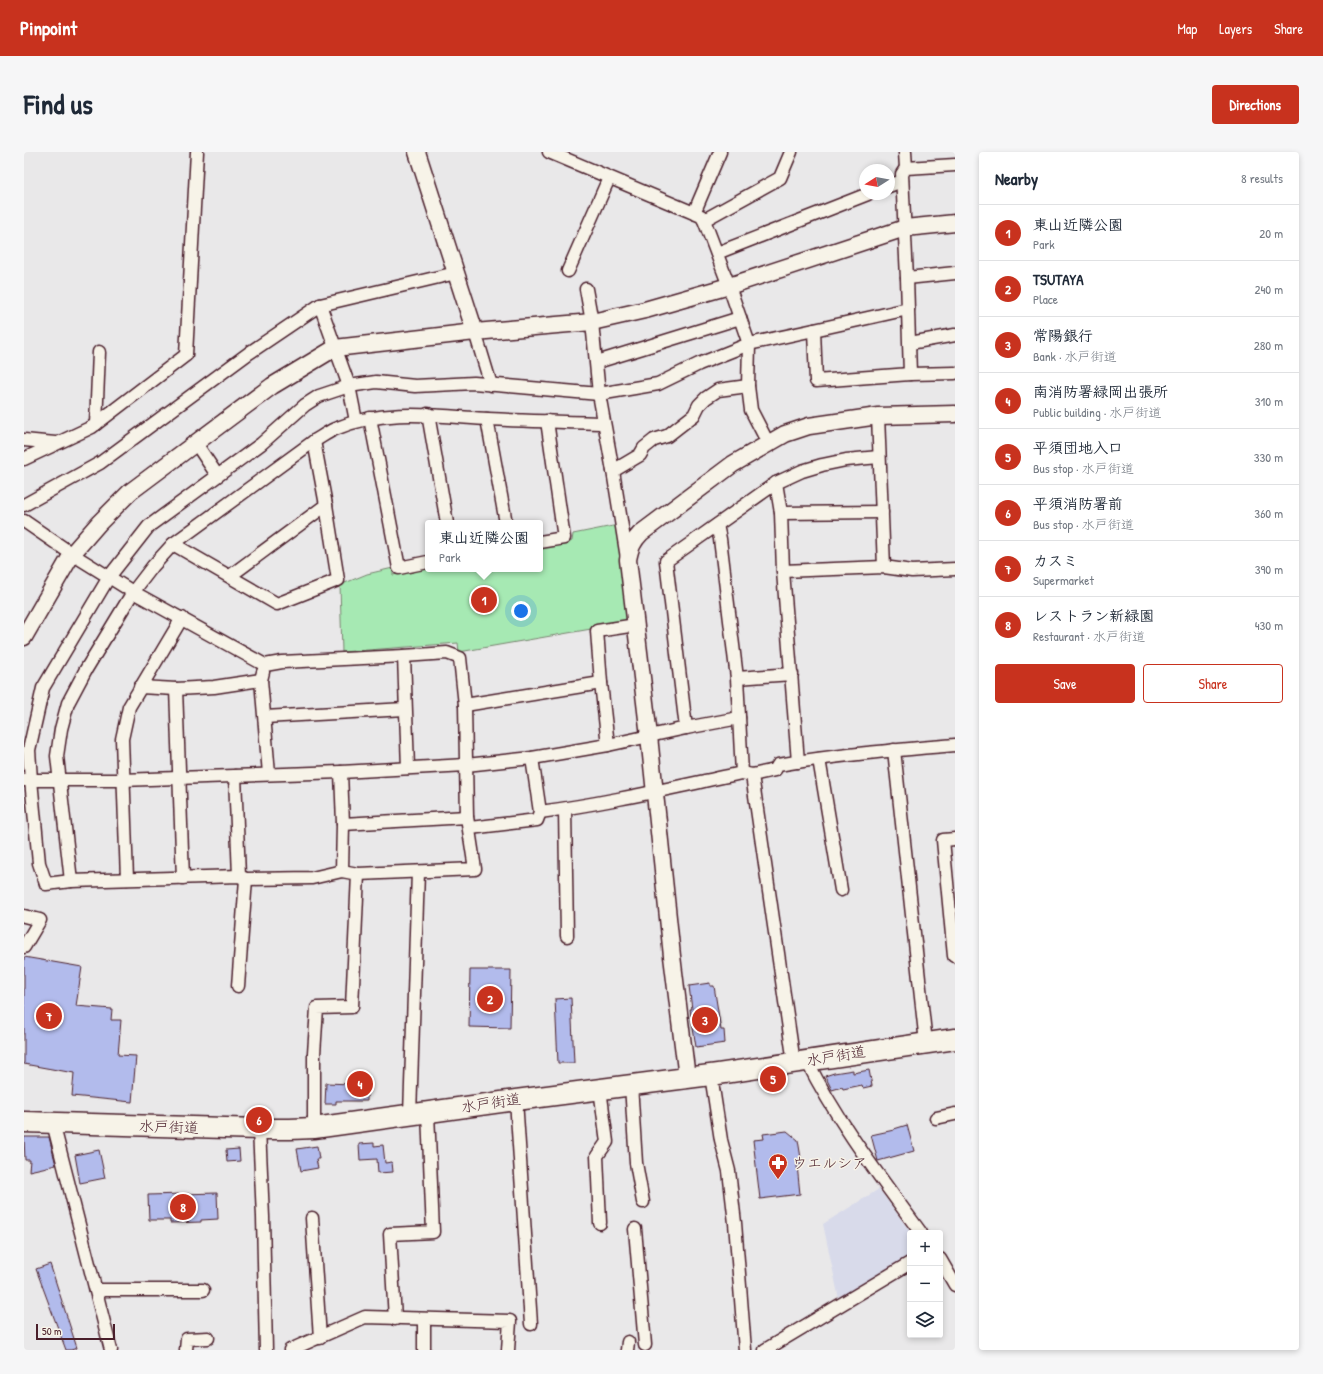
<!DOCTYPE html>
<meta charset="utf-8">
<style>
:root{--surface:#fff;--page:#f6f6f7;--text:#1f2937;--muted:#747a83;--line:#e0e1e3;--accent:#c8321e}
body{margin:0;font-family:"Patrick Hand","Klee One",sans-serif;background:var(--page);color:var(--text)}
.controls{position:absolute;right:12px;bottom:12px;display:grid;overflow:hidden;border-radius:4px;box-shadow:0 2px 6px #0003}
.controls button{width:36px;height:36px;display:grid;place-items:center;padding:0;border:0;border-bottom:1px solid var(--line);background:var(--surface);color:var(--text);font:20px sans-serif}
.compass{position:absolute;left:835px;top:12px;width:36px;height:36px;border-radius:50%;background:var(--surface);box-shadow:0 2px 6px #0003;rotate:259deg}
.scale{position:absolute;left:12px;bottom:10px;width:79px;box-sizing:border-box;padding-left:4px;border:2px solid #4a1f2b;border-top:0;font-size:11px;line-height:14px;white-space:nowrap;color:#4a1f2b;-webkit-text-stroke:3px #f7f3e8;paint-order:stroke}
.you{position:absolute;left:497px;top:459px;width:14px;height:14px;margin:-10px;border:3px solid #fff;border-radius:50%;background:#1a73e8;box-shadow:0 0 0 6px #1a73e833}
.badge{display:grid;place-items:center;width:26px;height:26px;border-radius:50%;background:var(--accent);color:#fff;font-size:13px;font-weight:700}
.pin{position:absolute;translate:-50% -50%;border:2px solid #fff;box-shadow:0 1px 4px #0006}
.popup{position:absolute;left:401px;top:368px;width:118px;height:52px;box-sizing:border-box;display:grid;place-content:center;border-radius:4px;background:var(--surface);filter:drop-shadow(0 1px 3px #0005);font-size:13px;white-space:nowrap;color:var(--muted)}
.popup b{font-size:15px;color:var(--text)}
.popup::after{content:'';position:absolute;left:50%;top:100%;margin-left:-8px;border:8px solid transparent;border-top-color:var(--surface)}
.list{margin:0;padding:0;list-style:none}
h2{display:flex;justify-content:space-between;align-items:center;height:52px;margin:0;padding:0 16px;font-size:17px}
h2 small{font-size:13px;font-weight:400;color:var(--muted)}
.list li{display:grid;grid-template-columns:26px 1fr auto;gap:12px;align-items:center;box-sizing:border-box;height:56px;padding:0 16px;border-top:1px solid var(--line)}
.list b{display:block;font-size:15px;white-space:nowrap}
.list p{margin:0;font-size:13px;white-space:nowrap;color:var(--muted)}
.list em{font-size:13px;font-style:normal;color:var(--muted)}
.actions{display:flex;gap:8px;padding:12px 16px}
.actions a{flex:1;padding:9px 0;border:1px solid var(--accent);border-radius:4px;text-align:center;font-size:14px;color:var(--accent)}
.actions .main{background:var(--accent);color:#fff}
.icon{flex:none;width:22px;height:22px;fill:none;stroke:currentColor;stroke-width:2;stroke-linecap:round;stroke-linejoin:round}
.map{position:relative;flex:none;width:931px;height:1198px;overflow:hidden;border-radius:4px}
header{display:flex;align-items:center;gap:24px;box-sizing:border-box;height:56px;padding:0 20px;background:var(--accent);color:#fff}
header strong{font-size:19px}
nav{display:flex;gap:22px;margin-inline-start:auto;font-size:14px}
.intro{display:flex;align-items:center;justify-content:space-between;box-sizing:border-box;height:96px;padding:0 24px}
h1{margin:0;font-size:28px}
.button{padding:10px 18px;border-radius:4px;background:var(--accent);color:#fff;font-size:14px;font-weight:700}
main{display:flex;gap:24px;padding:0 24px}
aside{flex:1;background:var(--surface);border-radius:4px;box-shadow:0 2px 6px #0003}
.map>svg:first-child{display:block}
</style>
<header>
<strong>Pinpoint</strong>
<nav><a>Map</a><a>Layers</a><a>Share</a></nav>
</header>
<div class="intro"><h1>Find us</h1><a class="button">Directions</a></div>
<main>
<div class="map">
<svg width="931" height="1198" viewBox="0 0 931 1198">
<rect width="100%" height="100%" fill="#e9e8e9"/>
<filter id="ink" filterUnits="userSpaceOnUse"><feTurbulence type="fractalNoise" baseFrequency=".025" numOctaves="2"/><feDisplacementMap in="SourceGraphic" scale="8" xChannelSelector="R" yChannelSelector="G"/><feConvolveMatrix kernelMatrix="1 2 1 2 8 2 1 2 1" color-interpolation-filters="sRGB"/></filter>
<g filter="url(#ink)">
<polygon fill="#d8daea" points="855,1037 887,1081 886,1081 886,1107 815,1147 799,1072"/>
<polygon fill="#a6e9b3" stroke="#78846f" points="594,373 605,463 601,468 567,477 435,500 434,491 318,500 316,433 343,422 369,416 369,423 404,416 516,417 516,395 548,389 549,382"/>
<g fill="#b2bbec" stroke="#4a1f2b">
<polygon points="0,805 58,815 52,854 88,857 87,868 97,868 94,903 112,904 108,950 48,944 50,921 0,912"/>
<polygon points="446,818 487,818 486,876 445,875"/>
<polygon points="686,831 686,834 690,834 697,878 700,878 701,891 672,895 666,857 668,857 665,834"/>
<polygon points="547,846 550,911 534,911 531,847"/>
<polygon points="829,918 829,921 845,918 848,934 839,936 838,933 819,937 818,935 808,938 801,924 810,921"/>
<polygon points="327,926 343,926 343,949 312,949 312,952 301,952 302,931 327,932"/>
<polygon points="883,973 890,999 854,1009 847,983 870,978 870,977"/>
<polygon points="763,979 774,988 778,1012 773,1013 776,1042 736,1047 729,988 740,987 739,982"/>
<polygon points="0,985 25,985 32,1013 5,1019 6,1008 1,1008"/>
<polygon points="350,991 350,994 359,993 361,1011 368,1010 369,1020 354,1021 353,1007 336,1008 335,992"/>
<polygon points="293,994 295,1007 292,1007 294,1016 277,1019 273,997"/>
<polygon points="215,997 216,1009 203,1010 202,998"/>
<polygon points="75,998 81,1026 56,1031 51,1003"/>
<polygon points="193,1041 194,1067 177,1068 177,1070 146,1071 146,1068 125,1068 124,1043"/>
<polygon points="26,1112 53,1196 47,1198 42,1198 12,1117"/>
</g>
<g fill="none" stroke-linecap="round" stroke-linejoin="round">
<g stroke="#4a1f2b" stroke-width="15">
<g id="minor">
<polyline points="525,0 677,64 680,68 705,134 725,192 724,234 727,258 744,291"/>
<polyline points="881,0 882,16"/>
<polyline points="865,34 878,29"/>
<polyline points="670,61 696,0"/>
<polyline points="680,68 756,26 767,0"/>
<polyline points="693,101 844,42"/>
<polyline points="544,119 585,26"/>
<polyline points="883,126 931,121"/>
<polyline points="562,137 568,170 575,242 589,319 603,406"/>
<polyline points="296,153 325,234 332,269"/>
<polyline points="790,178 792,229 886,222 931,221"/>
<polyline points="451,180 467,233"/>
<polyline points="886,191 931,183"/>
<polyline points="573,210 716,166"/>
<polyline points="886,222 883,126 878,22 882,16 931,13"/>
<polyline points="404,262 423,371"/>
<polyline points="854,264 860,415"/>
<polyline points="346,266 375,416 404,410"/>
<polyline points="463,267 482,371"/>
<polyline points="72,272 75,200"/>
<polyline points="0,288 31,291"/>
<polyline points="171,290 193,323"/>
<polyline points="0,307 68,275 162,203 173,0"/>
<polyline points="589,319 616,303 620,296 630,288 643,284 670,263 675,253 682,246 694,238 724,234"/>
<polyline points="752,331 757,361 759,419 774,610"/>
<polyline points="0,353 76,311 225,201 296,153 432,121"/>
<polyline points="757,361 858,360"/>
<polyline points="0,369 48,402 109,440 241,513 258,510 380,504 423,501 436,506 441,553 443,665 451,717 334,722 318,719 319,672 317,620"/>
<polyline points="693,373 696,387 713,526 718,621"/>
<polyline points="516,390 540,386 523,269"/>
<polyline points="149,392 253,452 314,428 302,353"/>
<polyline points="759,419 860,415 888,419 931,417"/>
<polyline points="206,424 302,353 290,289"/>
<polyline points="380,504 384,616"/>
<polyline points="239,520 237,528 245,622"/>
<polyline points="713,526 768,522"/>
<polyline points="116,535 152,537 190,535 237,528"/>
<polyline points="152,537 159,726"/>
<polyline points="441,553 577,531"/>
<polyline points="241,565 381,557"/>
<polyline points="662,576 642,409 752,331 778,319 798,313 822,308 855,305"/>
<polyline points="584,593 577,531 573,479 612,473"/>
<polyline points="870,598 902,891"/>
<polyline points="795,607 817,738"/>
<polyline points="728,623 770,911"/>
<polyline points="211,624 215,724"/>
<polyline points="0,628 98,628 317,620 442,613 508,606 584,593 662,576 715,566"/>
<polyline points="541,657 543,784"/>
<path d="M 516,660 C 584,651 651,635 718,621 L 728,623 L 751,618 L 754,613 C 812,603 872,598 931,593"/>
<polyline points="319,672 443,665"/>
<polyline points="446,676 513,668 516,660 508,606"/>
<polyline points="318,719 288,726 222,727 215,724 47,729 22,732 15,711 7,628 5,598 19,536 85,425 125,374 237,292 281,253 295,244 325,234 352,230 391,234 450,231 575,242 634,232 675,212 725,192 790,178 884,157"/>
<polyline points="103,727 98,587 105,555 158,466"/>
<path d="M 47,729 L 33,604 L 37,577 L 44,551 L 61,519 L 109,440 L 129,414 L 149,392 L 290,289 C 297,285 304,280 311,277 C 360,256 412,264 464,267 C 502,269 541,270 579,271"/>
<polyline points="0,764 16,768 0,795"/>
<polyline points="930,804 919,688 931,687"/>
<polyline points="214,834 222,727"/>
<path d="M 783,909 C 814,971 856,1025 897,1081"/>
<polyline points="687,923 697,988 705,1019 711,1071 721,1198"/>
<polyline points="607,933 612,1011 619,1050"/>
<polyline points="492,948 507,1172"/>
<polyline points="386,963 394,720"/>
<polyline points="912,966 931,962"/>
<polyline points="29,971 87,1198"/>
<polyline points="290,976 290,902 293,856 328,855 334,722"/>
<polyline points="235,977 239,1065 242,1198"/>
<polyline points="288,1066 296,1186"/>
<polyline points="576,1071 573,1004 583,990 576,937"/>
<polyline points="611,1077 621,1193"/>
<polyline points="916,1107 931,1133"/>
<polyline points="72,1138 179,1138"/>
<polyline points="371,1167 366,1082 409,1080 404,961"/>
<polyline points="400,1168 400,1198"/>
<polyline points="162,1198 163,1187 184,1186"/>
<polyline points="266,1198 341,1165 486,1169 484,1198"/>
<polyline points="603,1198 604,1190"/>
<polyline points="741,1198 886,1111"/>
</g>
</g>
<g stroke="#4a1f2b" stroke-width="19">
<g id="tertiary">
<polyline points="393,0 451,180"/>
<polyline points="0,485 48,402 75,371 106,340 248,234 311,196 451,180 568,170 621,158 705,134 881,76 931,71"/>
<path d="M 663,926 L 648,804 L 625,584 L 604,408 C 606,396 609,389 617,381 L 709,312 L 761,282 L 785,274 L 854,264 L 931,262"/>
</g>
</g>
<g stroke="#4a1f2b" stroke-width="23">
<polyline id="primary" points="0,970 235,977 266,977 290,976 492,948 694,922 931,887"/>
</g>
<use href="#minor" stroke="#f7f3e8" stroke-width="12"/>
<use href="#tertiary" stroke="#f7f3e8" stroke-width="16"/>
<use href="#primary" stroke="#f7f3e8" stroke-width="20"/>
</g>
</g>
<defs>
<g id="pharmacy-pin" transform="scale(1)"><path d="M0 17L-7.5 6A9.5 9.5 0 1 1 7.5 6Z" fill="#c8321e" stroke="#f7f3e8"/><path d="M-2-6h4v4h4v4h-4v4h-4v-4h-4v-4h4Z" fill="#fff"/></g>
</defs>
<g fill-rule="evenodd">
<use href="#pharmacy-pin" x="754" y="1011"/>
</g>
<g text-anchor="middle" stroke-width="3" stroke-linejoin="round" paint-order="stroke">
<g font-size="15" fill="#4a1f2b" stroke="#f7f3e8">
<text transform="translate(812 904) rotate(-9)" y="5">水戸街道</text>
<text transform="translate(467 951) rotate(-8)" y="5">水戸街道</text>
<text transform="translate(145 975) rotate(2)" y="5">水戸街道</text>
</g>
<g font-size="15" fill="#4a1f2b" stroke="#f7f3e8" text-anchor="start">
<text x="768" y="1016">ウエルシア</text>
</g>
</g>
</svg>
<div class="controls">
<button>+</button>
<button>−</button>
<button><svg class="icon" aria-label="layers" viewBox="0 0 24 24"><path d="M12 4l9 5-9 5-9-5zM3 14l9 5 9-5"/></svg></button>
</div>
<svg class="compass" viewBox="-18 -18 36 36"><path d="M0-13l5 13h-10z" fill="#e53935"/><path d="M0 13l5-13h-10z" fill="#747a83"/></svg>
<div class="scale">50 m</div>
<div class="you"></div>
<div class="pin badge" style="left:460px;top:448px">1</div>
<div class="popup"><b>東山近隣公園</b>Park</div>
<div class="pin badge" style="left:466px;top:847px">2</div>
<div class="pin badge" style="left:681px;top:868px">3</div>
<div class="pin badge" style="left:336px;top:932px">4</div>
<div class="pin badge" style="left:749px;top:927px">5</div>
<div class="pin badge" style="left:235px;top:968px">6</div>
<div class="pin badge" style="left:25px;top:864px">7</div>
<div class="pin badge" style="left:159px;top:1055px">8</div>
</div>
<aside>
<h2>Nearby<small>8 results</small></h2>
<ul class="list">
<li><span class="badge">1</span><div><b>東山近隣公園</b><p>Park</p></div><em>20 m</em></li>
<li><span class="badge">2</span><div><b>TSUTAYA</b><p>Place</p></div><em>240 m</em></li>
<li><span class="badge">3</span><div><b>常陽銀行</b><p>Bank · 水戸街道</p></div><em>280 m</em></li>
<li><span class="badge">4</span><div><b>南消防署緑岡出張所</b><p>Public building · 水戸街道</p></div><em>310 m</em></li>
<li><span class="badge">5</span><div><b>平須団地入口</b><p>Bus stop · 水戸街道</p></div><em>330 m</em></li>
<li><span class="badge">6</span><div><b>平須消防署前</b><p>Bus stop · 水戸街道</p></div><em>360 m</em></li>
<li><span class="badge">7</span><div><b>カスミ</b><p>Supermarket</p></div><em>390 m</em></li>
<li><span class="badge">8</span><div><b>レストラン新緑園</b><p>Restaurant · 水戸街道</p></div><em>430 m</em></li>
</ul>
<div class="actions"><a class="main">Save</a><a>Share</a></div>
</aside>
</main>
